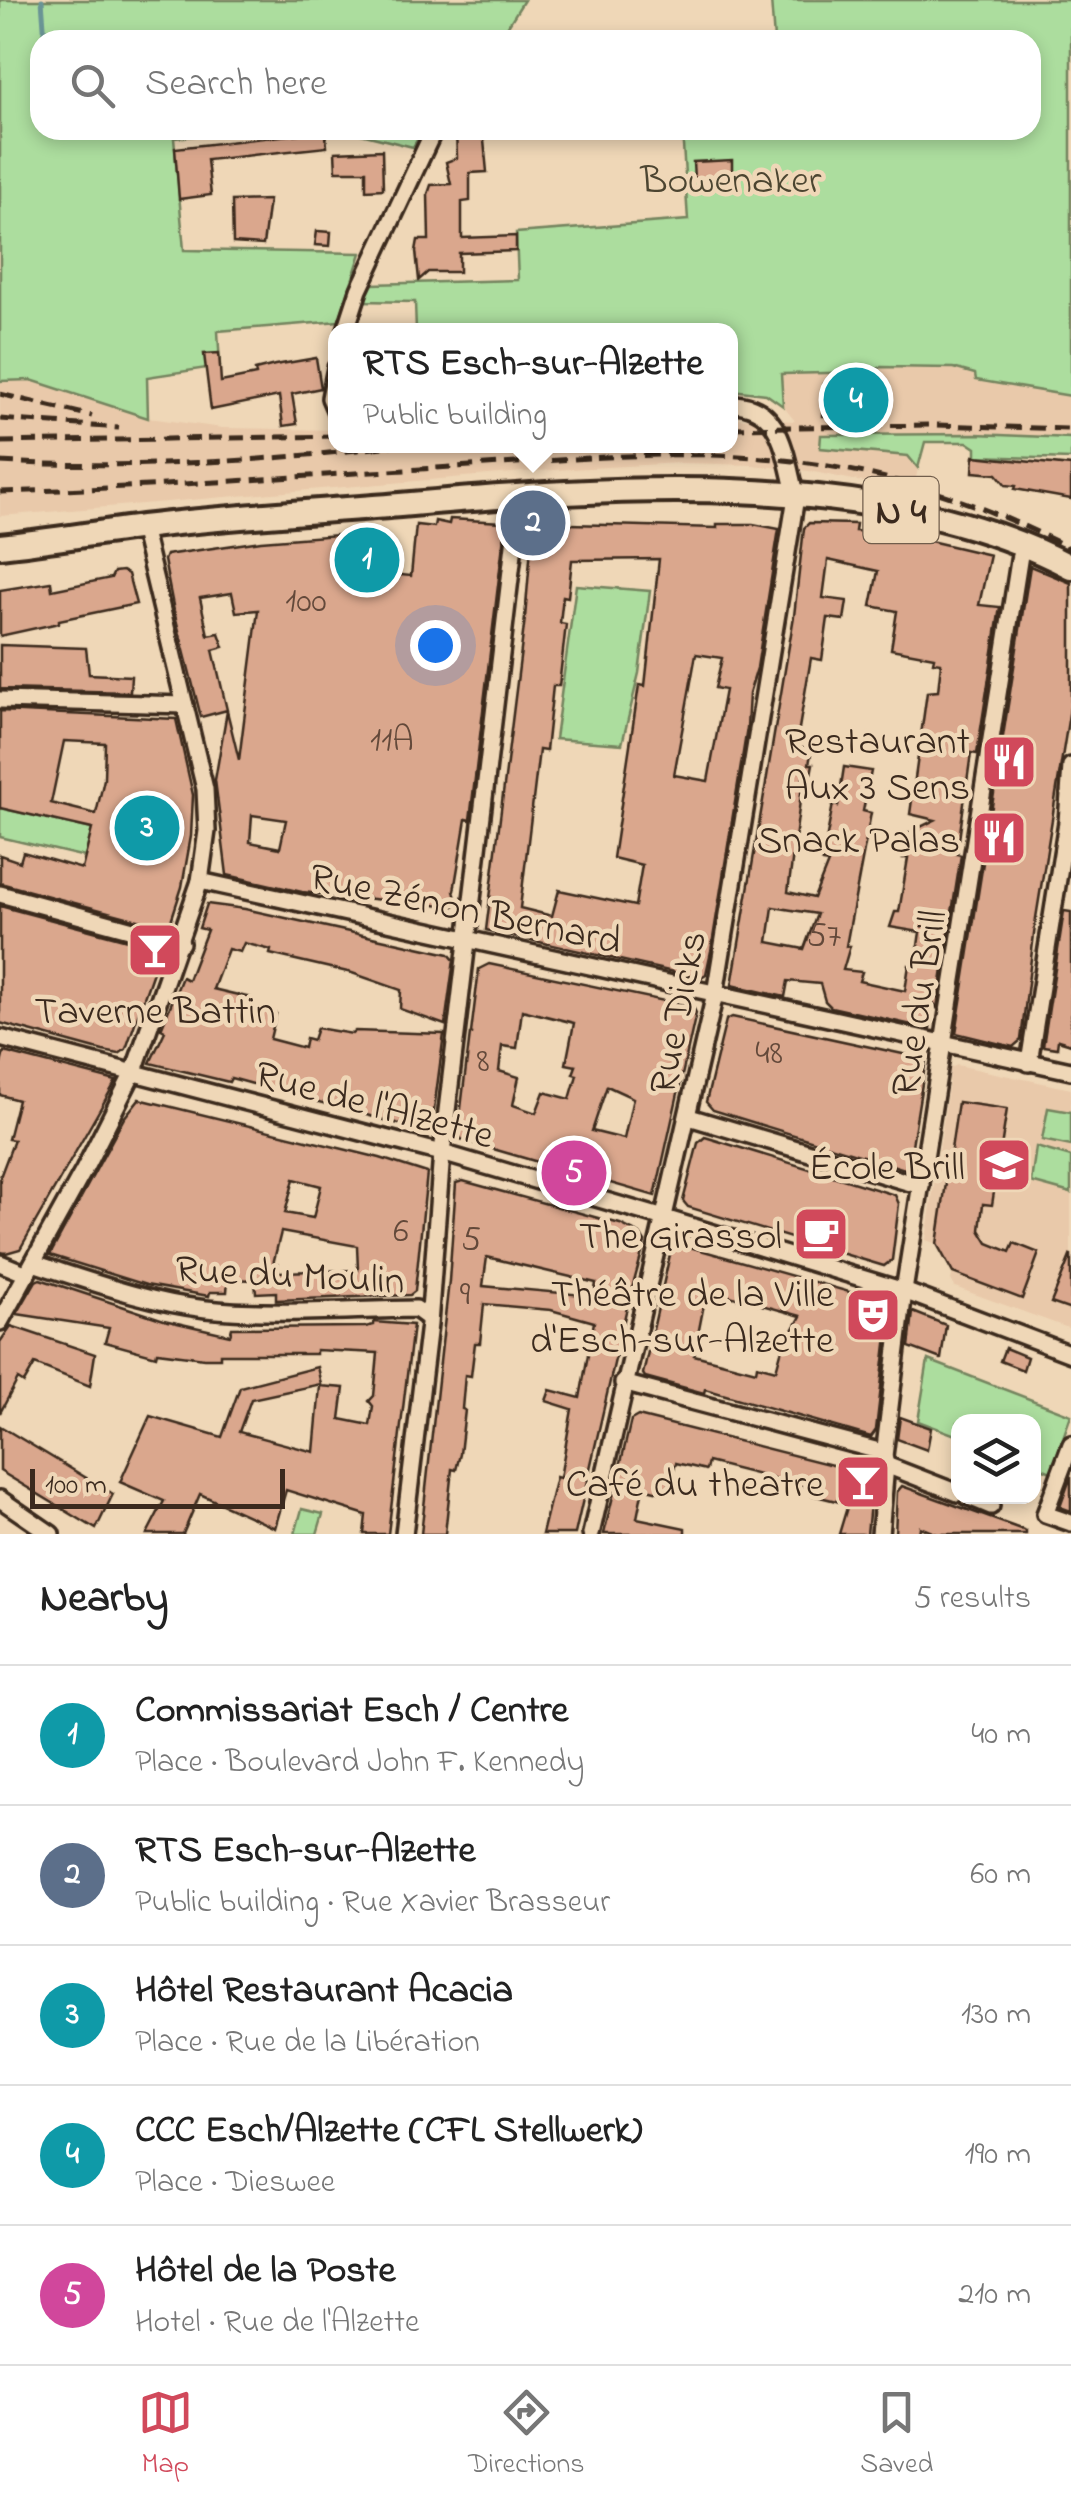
<!DOCTYPE html>
<meta charset="utf-8">
<style>
:root{--surface:#fff;--page:#f2f2f2;--text:#222;--muted:#767676;--line:#e0e0e0;--accent:#d1495b}
body{margin:0;font-family:"Indie Flower",sans-serif;background:var(--page);color:var(--text)}
.controls{position:absolute;right:30px;bottom:30px;display:grid;overflow:hidden;border-radius:20px;box-shadow:0 5px 15px #0003}
.controls button{width:90px;height:90px;display:grid;place-items:center;padding:0;border:0;border-bottom:2px solid var(--line);background:var(--surface);color:var(--text);font:50px sans-serif}
.scale{position:absolute;left:30px;bottom:25px;width:255px;box-sizing:border-box;padding-left:10px;border:5px solid #3b2a1e;border-top:0;font-size:28px;line-height:35px;white-space:nowrap;color:#3b2a1e;-webkit-text-stroke:8px #efd7b7;paint-order:stroke}
.you{position:absolute;left:435px;top:645px;width:35px;height:35px;margin:-25px;border:8px solid #fff;border-radius:50%;background:#1a73e8;box-shadow:0 0 0 15px #1a73e833}
.badge{display:grid;place-items:center;width:65px;height:65px;border-radius:50%;background:var(--accent);color:#fff;font-size:32px;font-weight:700}
.pin{position:absolute;translate:-50% -50%;border:5px solid #fff;box-shadow:0 2px 10px #0006}
.popup{position:absolute;left:328px;top:323px;width:410px;height:130px;box-sizing:border-box;display:grid;place-content:center;border-radius:20px;background:var(--surface);filter:drop-shadow(0 2px 8px #0005);font-size:32px;white-space:nowrap;color:var(--muted)}
.popup b{font-size:38px;color:var(--text)}
.popup::after{content:'';position:absolute;left:50%;top:100%;margin-left:-20px;border:20px solid transparent;border-top-color:var(--surface)}
.list{margin:0;padding:0;list-style:none}
h2{display:flex;justify-content:space-between;align-items:center;height:130px;margin:0;padding:0 40px;font-size:42px}
h2 small{font-size:32px;font-weight:400;color:var(--muted)}
.list li{display:grid;grid-template-columns:65px 1fr auto;gap:30px;align-items:center;box-sizing:border-box;height:140px;padding:0 40px;border-top:2px solid var(--line)}
.list b{display:block;font-size:38px;white-space:nowrap}
.list p{margin:0;font-size:32px;white-space:nowrap;color:var(--muted)}
.list em{font-size:32px;font-style:normal;color:var(--muted)}
.icon{flex:none;width:55px;height:55px;fill:none;stroke:currentColor;stroke-width:2;stroke-linecap:round;stroke-linejoin:round}
.map{position:relative;flex:none;width:1071px;height:1534px;overflow:hidden}
.search{position:absolute;background:var(--surface);box-shadow:0 5px 15px #0003;left:30px;right:30px;top:30px;height:110px;display:flex;align-items:center;gap:25px;box-sizing:border-box;padding:0 35px;border-radius:30px;color:var(--muted);font-size:38px}
.sheet{height:830px;background:var(--surface)}
nav{display:flex;justify-content:space-around;align-items:center;box-sizing:border-box;height:140px;border-top:2px solid var(--line);background:var(--surface);font-size:28px;color:var(--muted)}
nav a{display:grid;justify-items:center;gap:5px}
nav .on{color:var(--accent)}
.map>svg:first-child{display:block}
</style>
<div class="map">
<svg width="1071" height="1534" viewBox="0 0 1071 1534">
<rect width="100%" height="100%" fill="#efd7b7"/>
<filter id="ink" filterUnits="userSpaceOnUse"><feTurbulence type="fractalNoise" baseFrequency=".01" numOctaves="2"/><feDisplacementMap in="SourceGraphic" scale="20" xChannelSelector="R" yChannelSelector="G"/><feConvolveMatrix kernelMatrix="1 2 1 2 8 2 1 2 1" color-interpolation-filters="sRGB"/></filter>
<g filter="url(#ink)">
<g fill="#e9c9aa">
<polygon points="881,367 953,368 976,374 976,380 1071,396 1071,438 976,434 821,436 820,448 908,456 918,468 913,492 809,471 752,465 679,463 536,471 0,516 0,381 31,380 149,418 222,428 335,430 336,446 730,446 731,418 795,421 783,406 781,374 871,372"/>
<polygon points="957,1065 1071,1089 1071,1329 955,1287 951,1280 953,1272 937,1244 926,1240 951,1068"/>
</g>
<g fill="#acdd9e" stroke="#74845e" stroke-width="2.5">
<polygon points="0,0 524,0 499,40 40,40 40,130 254,130 174,138 184,250 361,253 339,321 218,331 220,366 147,377 148,418 31,380 0,381"/>
<polygon points="771,0 1071,0 1071,396 976,380 975,374 953,368 881,367 871,372 781,374 783,406 766,394 731,390 730,330 416,330 415,302 362,301 371,284 518,280 516,233 688,220 682,130 1031,130 1031,40 774,40"/>
<polygon points="345,130 423,130 413,147"/>
<polygon points="976,434 1071,438 1071,459 976,456 976,448 967,442 925,442 918,468 908,456 820,448 821,435"/>
<polygon points="576,585 650,591 639,673 622,744 555,739"/>
<polygon points="0,808 92,829 85,857 0,837"/>
<polygon points="1048,1108 1071,1112 1071,1146 1042,1140"/>
<polygon points="1036,1147 1071,1157 1071,1193 1031,1182"/>
<polygon points="928,1360 1071,1415 1051,1472 1034,1465 1034,1422 958,1422 958,1436 918,1421"/>
<polygon points="302,1509 323,1514 317,1534 295,1534"/>
</g>
<g fill="none" stroke-linecap="round" stroke-linejoin="round">
<polyline stroke="#6a9495" stroke-width="5" points="42,0 45,40"/>
</g>
<g fill="#daa78d" stroke="#3b2a1e" stroke-width="2.5" fill-rule="evenodd">
<polygon points="456,130 483,130 487,172 470,173 470,201 462,202 462,238 516,236 516,251 459,253 459,272 428,272 419,280 416,251 418,240 429,240 428,194 431,185 451,184 446,162 457,158"/>
<polygon points="307,133 326,135 327,147 207,160 211,195 179,199 175,148"/>
<polygon points="382,150 383,189 366,190 366,171 336,171 335,152"/>
<polygon points="732,160 732,177 694,179 693,162"/>
<polygon points="269,200 263,245 233,243 232,201"/>
<polygon points="317,231 331,232 330,246 315,245"/>
<polygon points="219,353 221,382 256,375 255,370 275,365 316,358 321,388 292,394 297,424 283,426 279,396 211,410 204,354"/>
<polygon points="887,383 888,415 823,416 824,384"/>
<polygon points="974,456 1071,466 1071,499 1015,489 1016,486 1006,485 997,474 973,472"/>
<path d="M 450,519 L 502,522 L 505,527 L 470,820 L 466,819 L 454,891 L 457,902 L 453,907 L 302,892 L 227,875 L 215,780 L 227,711 L 239,760 L 258,610 L 236,612 L 232,593 L 200,598 L 208,635 L 219,633 L 224,647 L 213,650 L 227,710 L 201,717 L 174,611 L 164,560 L 166,555 L 261,541 L 376,532 L 374,556 L 380,556 L 379,573 L 411,576 L 416,525 L 434,527 L 435,521 L 449,524 ZM 252,815 L 286,820 L 280,848 L 250,842 Z"/>
<path d="M 533,523 L 717,528 L 717,524 L 753,524 L 779,529 L 757,668 L 749,694 L 747,728 L 711,951 L 706,974 L 700,978 L 486,930 L 525,618 ZM 659,559 L 645,686 L 639,685 L 613,858 L 642,865 L 635,906 L 559,890 L 552,916 L 520,908 L 539,750 L 546,751 L 553,686 L 559,686 L 566,624 L 560,623 L 563,596 L 568,597 L 572,560 ZM 696,654 L 722,658 L 715,688 L 725,690 L 708,781 L 674,775 Z"/>
<path d="M 809,523 L 856,524 L 855,531 L 896,533 L 990,555 L 979,605 L 1000,607 L 977,754 L 971,753 L 957,854 L 961,855 L 937,1008 L 932,1001 L 930,1029 L 831,1007 L 825,1001 L 820,984 L 788,981 L 785,997 L 732,985 L 794,616 L 804,528 ZM 828,560 L 878,571 L 871,606 L 897,611 L 891,649 L 934,657 L 933,662 L 941,663 L 938,691 L 927,692 L 910,814 L 935,820 L 908,833 L 903,858 L 908,858 L 899,912 L 895,912 L 890,927 L 920,932 L 915,966 L 909,965 L 905,991 L 859,981 L 862,972 L 843,970 L 850,946 L 846,946 L 871,813 L 863,811 L 871,771 L 844,767 L 838,806 L 833,804 L 822,862 L 828,863 L 814,898 L 788,892 L 803,778 L 810,779 L 813,764 L 809,764 L 812,749 L 796,746 L 811,658 L 822,660 L 828,618 L 844,620 L 847,601 L 823,598 ZM 773,907 L 817,914 L 804,949 L 768,942 Z"/>
<polygon points="1030,566 1071,583 1071,702 1036,918 1021,1040 1013,1047 956,1033"/>
<polygon points="122,571 128,574 136,604 59,620 59,623 0,636 0,590 51,582 52,590 111,578 114,572"/>
<polygon points="0,645 86,648 89,674 131,676 130,692 0,689"/>
<path d="M 0,711 L 176,719 L 193,795 L 191,836 L 182,887 L 170,924 L 164,927 L 0,883 L 0,855 L 20,862 L 23,852 L 82,869 L 92,829 L 0,808 ZM 64,741 L 105,743 L 104,779 L 96,814 L 51,803 Z"/>
<polygon points="207,904 245,909 449,954 454,960 445,1025 400,1009 401,990 352,973 270,954 271,950 244,943 240,952 228,949 213,989 251,998 250,1007 276,1014 270,1039 304,1048 306,1038 313,1040 317,1028 352,1034 355,1031 444,1034 432,1125 425,1131 231,1078 229,1082 150,1063 165,1031 161,1029 182,977 188,980 207,930 199,928"/>
<polygon points="0,906 161,949 126,1049 119,1054 103,1051 0,1023"/>
<polygon points="1064,911 1071,912 1071,1044 1058,1040 1057,1048 1043,1046"/>
<path d="M 489,964 L 693,1007 L 696,1013 L 655,1196 L 462,1140 L 458,1133 L 470,1034 L 473,1034 L 471,1033 L 479,969 ZM 522,1010 L 574,1023 L 566,1064 L 576,1066 L 573,1074 L 577,1075 L 570,1099 L 544,1092 L 536,1113 L 513,1105 L 519,1077 L 499,1071 L 502,1046 L 517,1048 ZM 607,1086 L 633,1098 L 624,1139 L 592,1131 Z"/>
<polygon points="732,1017 926,1059 908,1170 713,1110 706,1102 726,1020"/>
<polygon points="4,1052 116,1081 20,1249 6,1253 0,1252 0,1177 14,1140 8,1139 18,1100 0,1095 0,1068"/>
<path d="M 139,1099 L 380,1158 L 427,1173 L 415,1291 L 410,1295 L 276,1300 L 276,1292 L 256,1293 L 255,1280 L 228,1279 L 227,1292 L 210,1292 L 209,1296 L 146,1285 L 50,1255 L 124,1118 ZM 294,1179 L 321,1186 L 313,1218 L 285,1213 ZM 281,1232 L 357,1246 L 358,1270 L 278,1272 L 278,1264 L 273,1264 Z"/>
<polygon points="958,1102 1007,1109 992,1205 983,1204 980,1230 988,1243 1010,1252 1014,1243 1039,1253 1022,1299 953,1273 937,1244"/>
<polygon points="705,1137 895,1195 899,1204 892,1260 884,1266 688,1207 683,1201 698,1143"/>
<path d="M 463,1181 L 620,1224 L 640,1234 L 645,1242 L 627,1307 L 575,1534 L 542,1534 L 556,1477 L 560,1478 L 572,1409 L 546,1401 L 550,1390 L 580,1398 L 594,1322 L 551,1310 L 484,1304 L 480,1343 L 475,1343 L 471,1376 L 465,1375 L 462,1409 L 465,1410 L 460,1454 L 456,1470 L 452,1469 L 445,1534 L 421,1534 L 449,1281 L 456,1183 ZM 487,1257 L 596,1283 L 594,1296 L 483,1286 Z"/>
<path d="M 679,1244 L 885,1302 L 890,1310 L 876,1430 L 871,1437 L 729,1396 L 705,1389 L 704,1393 L 645,1377 L 643,1374 L 671,1250 ZM 719,1293 L 801,1316 L 781,1352 L 776,1370 L 757,1365 L 756,1371 L 694,1355 L 705,1299 L 716,1302 Z"/>
<polygon points="1071,1254 1071,1310 1051,1303"/>
<polygon points="40,1279 164,1320 230,1335 232,1328 365,1327 374,1325 374,1322 413,1325 388,1534 364,1534 366,1515 286,1490 275,1528 200,1494 183,1534 147,1534 164,1501 120,1482 150,1416 222,1437 240,1387 317,1367 321,1384 251,1399 239,1432 314,1452 320,1386 344,1388 340,1419 370,1425 373,1406 369,1401 374,1396 378,1353 316,1350 316,1354 220,1354 220,1358 204,1358 157,1352 156,1356 105,1342 109,1328 17,1314 36,1281"/>
<polygon points="913,1312 946,1325 941,1359 909,1347"/>
<polygon points="11,1326 95,1354 90,1386 35,1364 24,1383 18,1379 0,1413 0,1342"/>
<polygon points="1005,1348 1027,1357 1023,1370 1000,1361"/>
<polygon points="638,1416 868,1474 872,1482 867,1534 839,1534 848,1504 812,1495 814,1489 708,1462 706,1470 676,1463 667,1494 643,1488 637,1518 685,1528 685,1534 604,1534 631,1420"/>
<polygon points="900,1417 931,1428 927,1450 897,1439"/>
<polygon points="0,1426 113,1494 96,1529 0,1471"/>
<polygon points="1071,1476 1071,1511 1060,1507"/>
<polygon points="902,1486 1026,1531 1026,1534 937,1534 920,1527 919,1534 895,1534 897,1492"/>
</g>
<g fill="none" stroke-linecap="round" stroke-linejoin="round">
<g stroke="#3b2a1e" stroke-width="22">
<g id="street">
<polyline points="346,330 359,290 434,130"/>
<polyline points="336,368 330,398 336,412"/>
<polyline points="0,700 185,705"/>
<polyline points="200,881 1071,1071"/>
<polyline points="0,894 181,943"/>
<polyline points="0,1038 442,1153 664,1218 904,1291 1071,1354"/>
<polyline points="1029,1063 1067,822 1071,766"/>
<polyline points="689,1117 921,1186"/>
<polyline points="0,1263 27,1274"/>
<path d="M 33,1263 C 90,1281 146,1302 206,1309 C 275,1316 346,1310 416,1309 L 427,1317"/>
<polyline points="0,1322 84,1170 134,1071 200,881 207,831 205,789 142,527"/>
<polyline points="623,1383 875,1450 884,1456"/>
<polyline points="1071,1444 1045,1514 1071,1523"/>
<polyline points="886,1465 958,1493"/>
<polyline points="967,1496 991,1506"/>
<polyline points="0,1499 51,1534"/>
<polyline points="404,1534 429,1324 442,1153 520,494"/>
<path d="M 591,1534 L 715,994 L 796,497 C 785,457 783,403 730,404"/>
<polyline points="880,1534 886,1465 884,1456 904,1291 1022,542"/>
</g>
</g>
<g stroke="#3b2a1e" stroke-width="30">
<path id="primary" d="M 0,546 C 48,541 95,533 143,527 C 228,516 314,512 400,505 C 609,487 880,466 1071,567"/>
</g>
<use href="#street" stroke="#efd7b7" stroke-width="15"/>
<use href="#primary" stroke="#efd7b7" stroke-width="22"/>
<g stroke="#3b2a1e" stroke-width="5" stroke-dasharray="15 8" stroke-linecap="butt">
<polyline points="0,394 92,416"/>
<polyline points="0,419 119,428"/>
<polyline points="730,428 933,425 1071,429"/>
<polyline points="0,442 336,436"/>
<path d="M 0,462 C 130,469 262,462 391,446"/>
<path d="M 0,492 C 151,488 302,476 453,467 C 562,461 675,447 784,460 C 886,471 981,502 1071,549"/>
</g>
</g>
</g>
<defs>
<g id="restaurant-square" transform="scale(2.875)"><rect x="-9" y="-9" width="18" height="18" rx="4" fill="#d1495b" stroke="#efd7b7"/><path d="M-5-6h1v4h1v-4h1v4h1v-4h1v5L-1.5 .5V6h-2V.5L-5-1ZM5-6V6H3V1.5H1.5Q1.5-4 5-6Z" fill="#fff"/></g>
<g id="bar-square" transform="scale(2.875)"><rect x="-9" y="-9" width="18" height="18" rx="4" fill="#d1495b" stroke="#efd7b7"/><path d="M-6-5H6L.8 .8V4.5H3.5V6h-7V4.5H-.8V.8Z" fill="#fff"/></g>
<g id="school-square" transform="scale(2.875)"><rect x="-9" y="-9" width="18" height="18" rx="4" fill="#d1495b" stroke="#efd7b7"/><path d="M0-5L7-2L0 1L-7-2ZM-4 1L0 2.5L4 1V4Q0 6-4 4Z" fill="#fff"/></g>
<g id="cafe-square" transform="scale(2.875)"><rect x="-9" y="-9" width="18" height="18" rx="4" fill="#d1495b" stroke="#efd7b7"/><path d="M-5.5-4.5H6V0H3Q3 3.5 0 3.5H-2.5Q-5.5 3.5-5.5 0ZM3-3.2v2h1.7v-2ZM-6 4.5H4V6H-6Z" fill="#fff"/></g>
<g id="theatre-square" transform="scale(2.875)"><rect x="-9" y="-9" width="18" height="18" rx="4" fill="#d1495b" stroke="#efd7b7"/><path d="M-5-5.5Q0-4 5-5.5V0Q5 5 0 6Q-5 5-5 0ZM-3.3-2.5H-1v1.5H-3.3ZM1-2.5H3.3v1.5H1ZM-2.8 1Q0 5.5 2.8 1Z" fill="#fff"/></g>
</defs>
<g fill-rule="evenodd">
<use href="#restaurant-square" x="1009" y="762"/>
<use href="#restaurant-square" x="999" y="838"/>
<use href="#bar-square" x="155" y="950"/>
<use href="#school-square" x="1004" y="1165"/>
<use href="#cafe-square" x="821" y="1234"/>
<use href="#theatre-square" x="873" y="1315"/>
<use href="#bar-square" x="863" y="1482"/>
</g>
<g text-anchor="middle" stroke-width="9" stroke-linejoin="round" paint-order="stroke">
<g font-size="35" fill="#63493a">
<text x="306" y="611">100</text>
<text x="392" y="750">11A</text>
<text x="824" y="946">57</text>
<text x="769" y="1063">48</text>
<text x="483" y="1071">8</text>
<text x="401" y="1241">6</text>
<text x="471" y="1250">5</text>
<text x="465" y="1304">9</text>
</g>
<rect fill="#efd7b7" stroke="#715e4c" stroke-width="2.5" x="863.5" y="477" width="75" height="66" rx="8"/>
<g font-size="38" font-weight="bold" fill="#3b2a1e">
<text x="901" y="523">N 4</text>
</g>
<g font-size="40" fill="#4c4531" stroke="#efd7b7">
<text x="731" y="192">Bowenaker</text>
</g>
<g font-size="40" fill="#3b2a1e" stroke="#efd7b7" text-anchor="end">
<text x="970" y="753">Restaurant<tspan x="970" dy="46">Aux 3 Sens</tspan></text>
<text x="960" y="852">Snack Palas</text>
<text x="155" y="1023" text-anchor="middle">Taverne Battin</text>
<text x="965" y="1179">École Brill</text>
<text x="782" y="1248">The Girassol</text>
<text x="834" y="1306">Théâtre de la Ville<tspan x="834" dy="46">d'Esch-sur-Alzette</tspan></text>
<text x="824" y="1496">Café du theatre</text>
</g>
<g font-size="40" fill="#3b2a1e" stroke="#efd7b7">
<text transform="translate(466 907) rotate(12)" y="14">Rue Zénon Bernard</text>
<text transform="translate(917 1003) rotate(-81)" y="14">Rue du Brill</text>
<text transform="translate(676 1012) rotate(-79)" y="14">Rue Dicks</text>
<text transform="translate(375 1103) rotate(15)" y="14">Rue de l'Alzette</text>
<text transform="translate(290 1273) rotate(3)" y="14">Rue du Moulin</text>
</g>
</g>
</svg>
<div class="controls">
<button><svg class="icon" aria-label="layers" viewBox="0 0 24 24"><path d="M12 4l9 5-9 5-9-5zM3 14l9 5 9-5"/></svg></button>
</div>
<div class="scale">100 m</div>
<div class="you"></div>
<div class="pin badge" style="left:367px;top:560px;background:#0f9aa8">1</div>
<div class="pin badge" style="left:533px;top:523px;background:#5c6f8a">2</div>
<div class="popup"><b>RTS Esch-sur-Alzette</b>Public building</div>
<div class="pin badge" style="left:147px;top:828px;background:#0f9aa8">3</div>
<div class="pin badge" style="left:856px;top:400px;background:#0f9aa8">4</div>
<div class="pin badge" style="left:574px;top:1173px;background:#d1479c">5</div>
<div class="search"><svg class="icon" aria-label="search" viewBox="0 0 24 24"><circle cx="10" cy="10" r="6"/><path d="M15 15l6 6"/></svg>Search here</div>
</div>
<section class="sheet">
<h2>Nearby<small>5 results</small></h2>
<ul class="list">
<li><span class="badge" style="background:#0f9aa8">1</span><div><b>Commissariat Esch / Centre</b><p>Place · Boulevard John F. Kennedy</p></div><em>40 m</em></li>
<li><span class="badge" style="background:#5c6f8a">2</span><div><b>RTS Esch-sur-Alzette</b><p>Public building · Rue Xavier Brasseur</p></div><em>60 m</em></li>
<li><span class="badge" style="background:#0f9aa8">3</span><div><b>Hôtel Restaurant Acacia</b><p>Place · Rue de la Libération</p></div><em>130 m</em></li>
<li><span class="badge" style="background:#0f9aa8">4</span><div><b>CCC Esch/Alzette (CFL Stellwerk)</b><p>Place · Dieswee</p></div><em>190 m</em></li>
<li><span class="badge" style="background:#d1479c">5</span><div><b>Hôtel de la Poste</b><p>Hotel · Rue de l'Alzette</p></div><em>210 m</em></li>
</ul>
</section>
<nav>
<a class="on"><svg class="icon" aria-label="map" viewBox="0 0 24 24"><path d="M3 6l6-2 6 2 6-2v14l-6 2-6-2-6 2zM9 4v14M15 6v14"/></svg>Map</a>
<a><svg class="icon" aria-label="directions" viewBox="0 0 24 24"><path d="M12 3l9 9-9 9-9-9zM9 14v-3h6M13 9l2 2-2 2"/></svg>Directions</a>
<a><svg class="icon" aria-label="saved" viewBox="0 0 24 24"><path d="M7 4h10v16l-5-4-5 4z"/></svg>Saved</a>
</nav>
